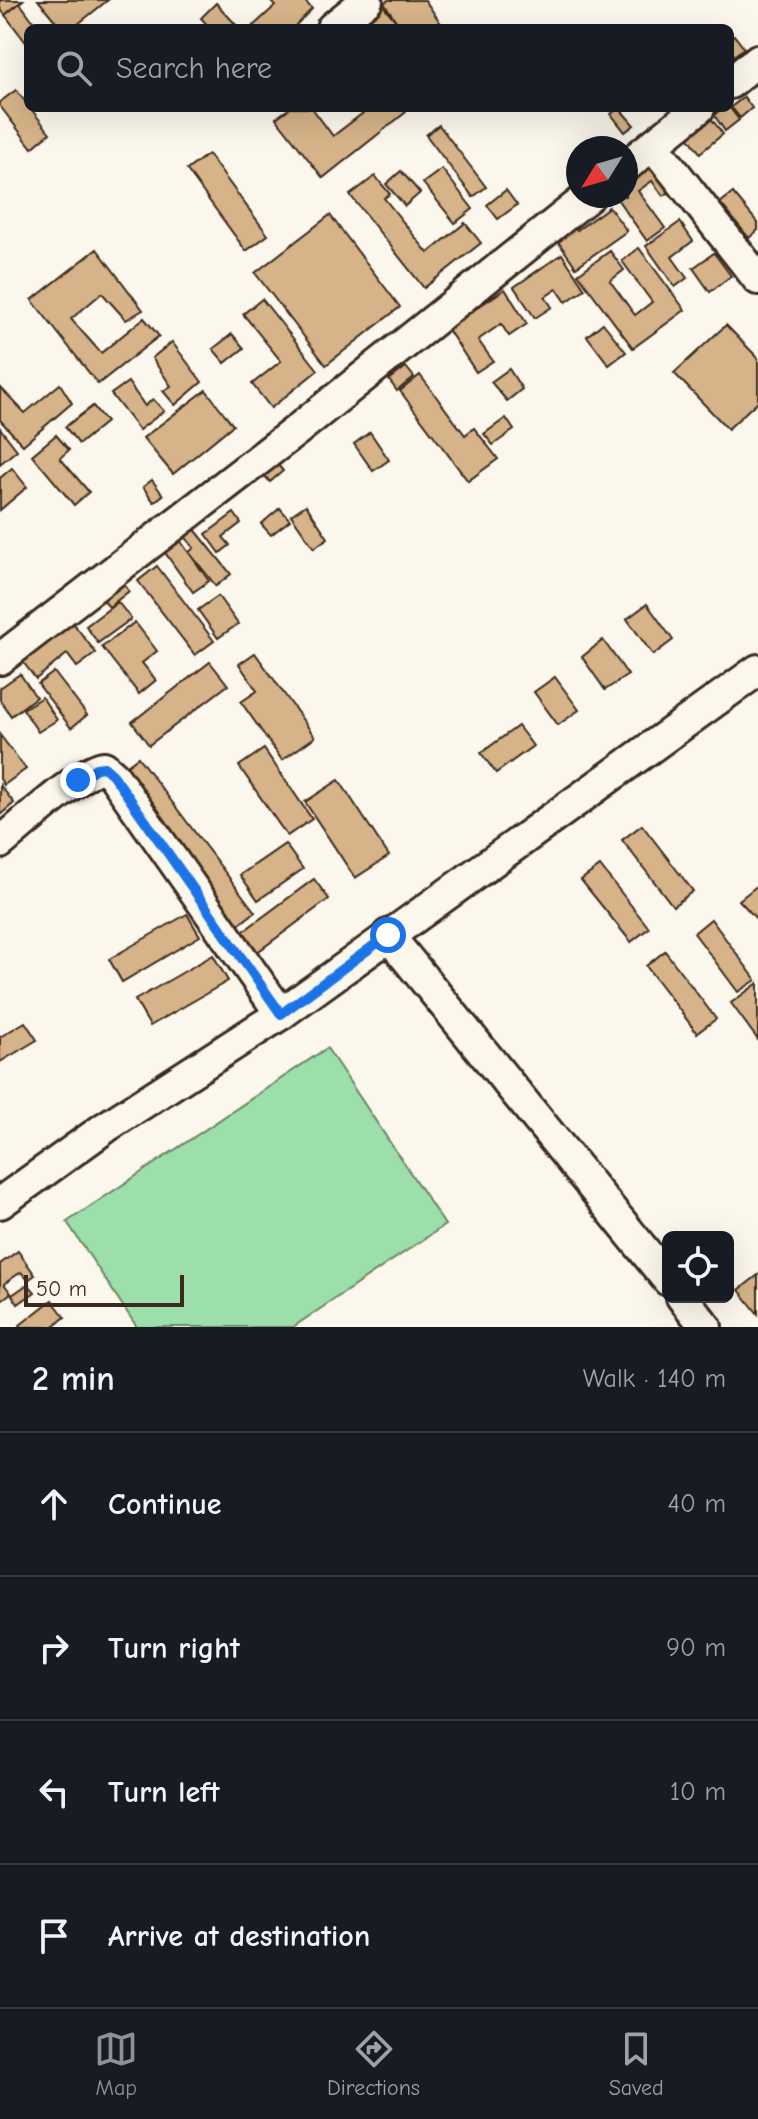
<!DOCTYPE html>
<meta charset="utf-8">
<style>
:root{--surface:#171b24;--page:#242831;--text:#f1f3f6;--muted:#9ea1a6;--line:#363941;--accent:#8c9099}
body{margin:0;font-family:"Comic Neue",sans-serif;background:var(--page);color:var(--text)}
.controls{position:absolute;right:24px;bottom:24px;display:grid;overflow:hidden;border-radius:12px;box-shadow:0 8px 32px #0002}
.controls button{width:72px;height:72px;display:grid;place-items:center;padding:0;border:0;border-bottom:2px solid var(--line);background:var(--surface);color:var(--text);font:40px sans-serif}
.compass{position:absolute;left:566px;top:136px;width:72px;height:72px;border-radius:50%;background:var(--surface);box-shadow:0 8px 32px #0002;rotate:233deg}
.scale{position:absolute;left:24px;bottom:20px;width:160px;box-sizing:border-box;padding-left:8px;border:4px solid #3b2a1e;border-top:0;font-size:22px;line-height:28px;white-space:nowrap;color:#3b2a1e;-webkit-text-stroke:6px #fbf7ec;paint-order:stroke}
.stop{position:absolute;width:24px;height:24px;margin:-18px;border:6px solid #1a73e8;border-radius:50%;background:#fff}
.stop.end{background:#1a73e8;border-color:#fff;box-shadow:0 2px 8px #0008}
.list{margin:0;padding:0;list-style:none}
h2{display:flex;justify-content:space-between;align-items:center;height:104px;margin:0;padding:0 32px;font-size:34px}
h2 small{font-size:26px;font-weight:400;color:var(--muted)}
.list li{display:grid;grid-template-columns:52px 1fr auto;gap:24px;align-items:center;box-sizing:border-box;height:144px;padding:0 32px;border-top:2px solid var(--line)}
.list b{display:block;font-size:30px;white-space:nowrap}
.list em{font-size:26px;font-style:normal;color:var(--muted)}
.icon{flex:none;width:44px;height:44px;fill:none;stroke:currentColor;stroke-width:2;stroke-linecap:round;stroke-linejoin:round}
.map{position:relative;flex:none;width:758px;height:1327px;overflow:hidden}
.search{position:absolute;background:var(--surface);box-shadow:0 8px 32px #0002;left:24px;right:24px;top:24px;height:88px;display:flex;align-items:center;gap:20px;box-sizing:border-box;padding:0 28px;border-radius:12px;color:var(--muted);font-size:30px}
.sheet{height:680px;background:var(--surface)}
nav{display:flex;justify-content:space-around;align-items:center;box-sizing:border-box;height:112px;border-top:2px solid var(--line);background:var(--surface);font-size:22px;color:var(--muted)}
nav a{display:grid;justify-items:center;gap:4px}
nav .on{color:var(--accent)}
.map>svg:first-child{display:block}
</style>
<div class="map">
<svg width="758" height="1327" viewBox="0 0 758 1327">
<rect width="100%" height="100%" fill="#fbf7ec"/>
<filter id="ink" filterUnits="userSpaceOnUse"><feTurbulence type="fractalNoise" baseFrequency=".0125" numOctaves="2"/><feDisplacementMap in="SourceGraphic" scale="16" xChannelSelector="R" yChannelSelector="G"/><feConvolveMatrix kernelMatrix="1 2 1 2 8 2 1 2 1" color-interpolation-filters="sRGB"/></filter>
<g filter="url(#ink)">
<polygon fill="#9cdfaa" stroke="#6c8464" stroke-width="2" points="327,1048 445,1225 293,1327 137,1327 67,1222"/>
<g fill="#d6b388" stroke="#3b2a1e" stroke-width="2">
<polygon points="0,0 23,0 5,15 0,8"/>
<polygon points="38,0 108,0 73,28 61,28"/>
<polygon points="269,0 304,0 312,9 293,28 251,28 275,6"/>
<polygon points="388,0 425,0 444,28 401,28 384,3"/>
<polygon points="20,3 38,28 28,28 28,45 5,15"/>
<polygon points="216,3 239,28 210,28 201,18"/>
<polygon points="382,4 401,27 352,28"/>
<polygon points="734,35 744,48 734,56 730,51 730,38"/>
<polygon points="16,90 50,133 32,148 0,106 0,102"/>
<polygon points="744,97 752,108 740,118 731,107"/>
<polygon points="290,108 312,108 333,136 363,113 359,108 403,108 406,112 323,178 276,118"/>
<polygon points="619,108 634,125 625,132 611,114"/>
<polygon points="722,108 730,108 739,120 725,131 714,115"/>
<polygon points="710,117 723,134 700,153 687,135"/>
<polygon points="439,125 486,187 473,197 426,135"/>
<polygon points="208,154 268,235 246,251 187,170"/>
<polygon points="646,158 670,192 663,196 652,181 638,191 665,228 647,241 615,196 626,196 626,172"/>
<polygon points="442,169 473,209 455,223 423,183"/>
<polygon points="401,171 420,193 405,206 386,184"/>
<polygon points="375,176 390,194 384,198 428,253 465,223 481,243 424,288 350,195"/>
<polygon points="506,190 517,205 498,219 487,205"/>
<polygon points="733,193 758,223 758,230 749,238 720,203"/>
<polygon points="609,207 627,231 576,267 554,236 572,223 577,230"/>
<polygon points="330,215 400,307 326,365 255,273"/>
<polygon points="680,222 693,241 672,257 687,278 675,287 646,246"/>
<polygon points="639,248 685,310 633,348 578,274 610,251 624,270 610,281 635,315 652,302 622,261"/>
<polygon points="97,249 143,310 126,320 102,293 71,319 101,353 144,318 159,336 98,384 32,300"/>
<polygon points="714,253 731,276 710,292 693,268"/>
<polygon points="562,254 585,289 566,302 557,289 545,297 552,307 535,318 514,287"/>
<polygon points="505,289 527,324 509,336 501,324 478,340 493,361 476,372 447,328"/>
<polygon points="262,299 318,370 271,408 252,384 281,361 243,314"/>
<polygon points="603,323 626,352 609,365 587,336"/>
<polygon points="726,325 758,358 758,401 728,429 674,373"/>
<polygon points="232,334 244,348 225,363 213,349"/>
<polygon points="172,342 202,382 175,405 163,391 171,386 152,358"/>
<polygon points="406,367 414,377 397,391 389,380"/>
<polygon points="509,369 522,389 507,401 491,382"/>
<polygon points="420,375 465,435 474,428 498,459 468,481 400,391"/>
<polygon points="128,382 145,406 153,399 164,411 139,430 111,394"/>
<polygon points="60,384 72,403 23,445 0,420 0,387 25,413"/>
<polygon points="206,390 233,425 173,474 143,438"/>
<polygon points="93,406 106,422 79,444 65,427"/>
<polygon points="506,418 514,430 493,445 484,434"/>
<polygon points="0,428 17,450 0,464"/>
<polygon points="370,432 389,460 373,471 354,444"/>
<polygon points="56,435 69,450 60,458 89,492 74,505 32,455"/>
<polygon points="272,458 283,471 270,482 259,469"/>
<polygon points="12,468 27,487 0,510 0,478"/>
<polygon points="152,480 163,495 154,502 143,487"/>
<polygon points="306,505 328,538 314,548 291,515"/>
<polygon points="280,508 290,520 271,535 261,524"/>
<polygon points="234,513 241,523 223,537 230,545 220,553 206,534"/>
<polygon points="193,527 231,574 216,586 189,552 194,548 184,535"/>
<polygon points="177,536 209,581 193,592 161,547"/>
<polygon points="157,566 214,641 195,655 138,581"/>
<polygon points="118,577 129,591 109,607 98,593"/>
<polygon points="218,596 238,624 218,638 198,610"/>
<polygon points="118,602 131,619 98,643 86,626"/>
<polygon points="647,604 673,640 653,655 627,619"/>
<polygon points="135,622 157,651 142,663 156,680 139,694 102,647"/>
<polygon points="73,623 96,653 77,667 67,654 36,679 23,662"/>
<polygon points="603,640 628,675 605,690 582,657"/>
<polygon points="255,653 315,737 282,760 241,702 257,691 239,664"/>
<polygon points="210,662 228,685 149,745 132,722"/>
<polygon points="54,672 87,715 71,728 38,684"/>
<polygon points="20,674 36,697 11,716 0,700 0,688"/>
<polygon points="555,677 579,710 558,725 534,692"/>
<polygon points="42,697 57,720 38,732 23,709"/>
<polygon points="518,726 533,746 496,773 481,753"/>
<polygon points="0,735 26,769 4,785 0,779"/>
<polygon points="264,749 312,819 287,836 239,766"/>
<polygon points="138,757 255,912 237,926 119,771"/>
<polygon points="339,780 389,856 355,878 305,802"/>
<polygon points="0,785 14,803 0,815"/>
<polygon points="642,825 693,891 673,906 622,840"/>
<polygon points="285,844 303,869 258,900 240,875"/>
<polygon points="600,866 649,928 631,942 581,880"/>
<polygon points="314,879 329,899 256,953 241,933"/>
<polygon points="758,885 758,921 739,900"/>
<polygon points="187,914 200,936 122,982 109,959"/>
<polygon points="711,919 756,980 738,992 694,933"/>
<polygon points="665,951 716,1019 697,1033 646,966"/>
<polygon points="213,955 228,981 150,1026 135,1000"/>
<polygon points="758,983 758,1040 731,1003"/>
<polygon points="25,1022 37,1040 0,1062 0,1037"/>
<polygon points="18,1251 35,1275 28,1280 21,1272 4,1284 11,1293 0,1301 0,1264"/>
<polygon points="758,1275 758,1314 739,1290"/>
<polygon points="28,1284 35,1292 18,1304 12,1295"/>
<polygon points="52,1300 65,1317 53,1327 21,1327 20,1325"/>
</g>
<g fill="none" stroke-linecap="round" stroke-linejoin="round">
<g stroke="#3b2a1e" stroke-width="36">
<g id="minor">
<polyline points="332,28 367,0"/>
<polyline points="730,83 758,60"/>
<polyline points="653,145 758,279"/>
<polyline points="626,166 699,108"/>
<polyline points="0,659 297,430 589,196"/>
<path d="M 0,843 C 20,827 84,768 104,767 L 113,775 L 281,1014"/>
<polyline points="388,935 668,1280"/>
<polyline points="0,1203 106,1127 281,1014 758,670"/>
<polyline points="682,1297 706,1327"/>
</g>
</g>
<use href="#minor" stroke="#fbf7ec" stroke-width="30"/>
</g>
</g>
<g fill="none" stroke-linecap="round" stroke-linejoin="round" filter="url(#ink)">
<polyline stroke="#1a73e8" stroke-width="10" points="78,780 96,768 104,767 113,775 281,1014 388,935"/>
</g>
</svg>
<div class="controls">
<button><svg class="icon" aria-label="locate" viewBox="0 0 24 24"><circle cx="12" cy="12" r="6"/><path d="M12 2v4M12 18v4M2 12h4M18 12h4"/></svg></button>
</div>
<svg class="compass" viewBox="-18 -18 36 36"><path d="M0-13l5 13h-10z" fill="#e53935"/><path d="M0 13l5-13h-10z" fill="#9ea1a6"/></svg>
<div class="scale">50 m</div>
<div class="stop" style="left:388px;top:935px"></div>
<div class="stop end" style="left:78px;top:780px"></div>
<div class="search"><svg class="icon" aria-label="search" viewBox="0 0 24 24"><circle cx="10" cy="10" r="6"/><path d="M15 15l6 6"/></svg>Search here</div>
</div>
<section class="sheet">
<h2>2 min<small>Walk · 140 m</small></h2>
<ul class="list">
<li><svg class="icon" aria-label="ahead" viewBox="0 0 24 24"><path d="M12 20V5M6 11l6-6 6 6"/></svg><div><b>Continue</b></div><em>40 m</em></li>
<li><svg class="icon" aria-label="right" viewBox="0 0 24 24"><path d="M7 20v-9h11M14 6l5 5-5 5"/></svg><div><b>Turn right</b></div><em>90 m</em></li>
<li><svg class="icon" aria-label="left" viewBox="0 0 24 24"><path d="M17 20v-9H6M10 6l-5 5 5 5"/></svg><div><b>Turn left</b></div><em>10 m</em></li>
<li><svg class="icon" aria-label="arrive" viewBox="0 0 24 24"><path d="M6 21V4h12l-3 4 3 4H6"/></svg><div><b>Arrive at destination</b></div></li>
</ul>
</section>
<nav>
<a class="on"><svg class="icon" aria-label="map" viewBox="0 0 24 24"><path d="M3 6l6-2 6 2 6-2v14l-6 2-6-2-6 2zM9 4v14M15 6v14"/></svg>Map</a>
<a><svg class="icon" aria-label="directions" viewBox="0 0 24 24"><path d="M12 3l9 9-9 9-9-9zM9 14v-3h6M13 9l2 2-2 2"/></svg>Directions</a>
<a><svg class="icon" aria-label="saved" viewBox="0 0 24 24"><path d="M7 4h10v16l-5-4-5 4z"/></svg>Saved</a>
</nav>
